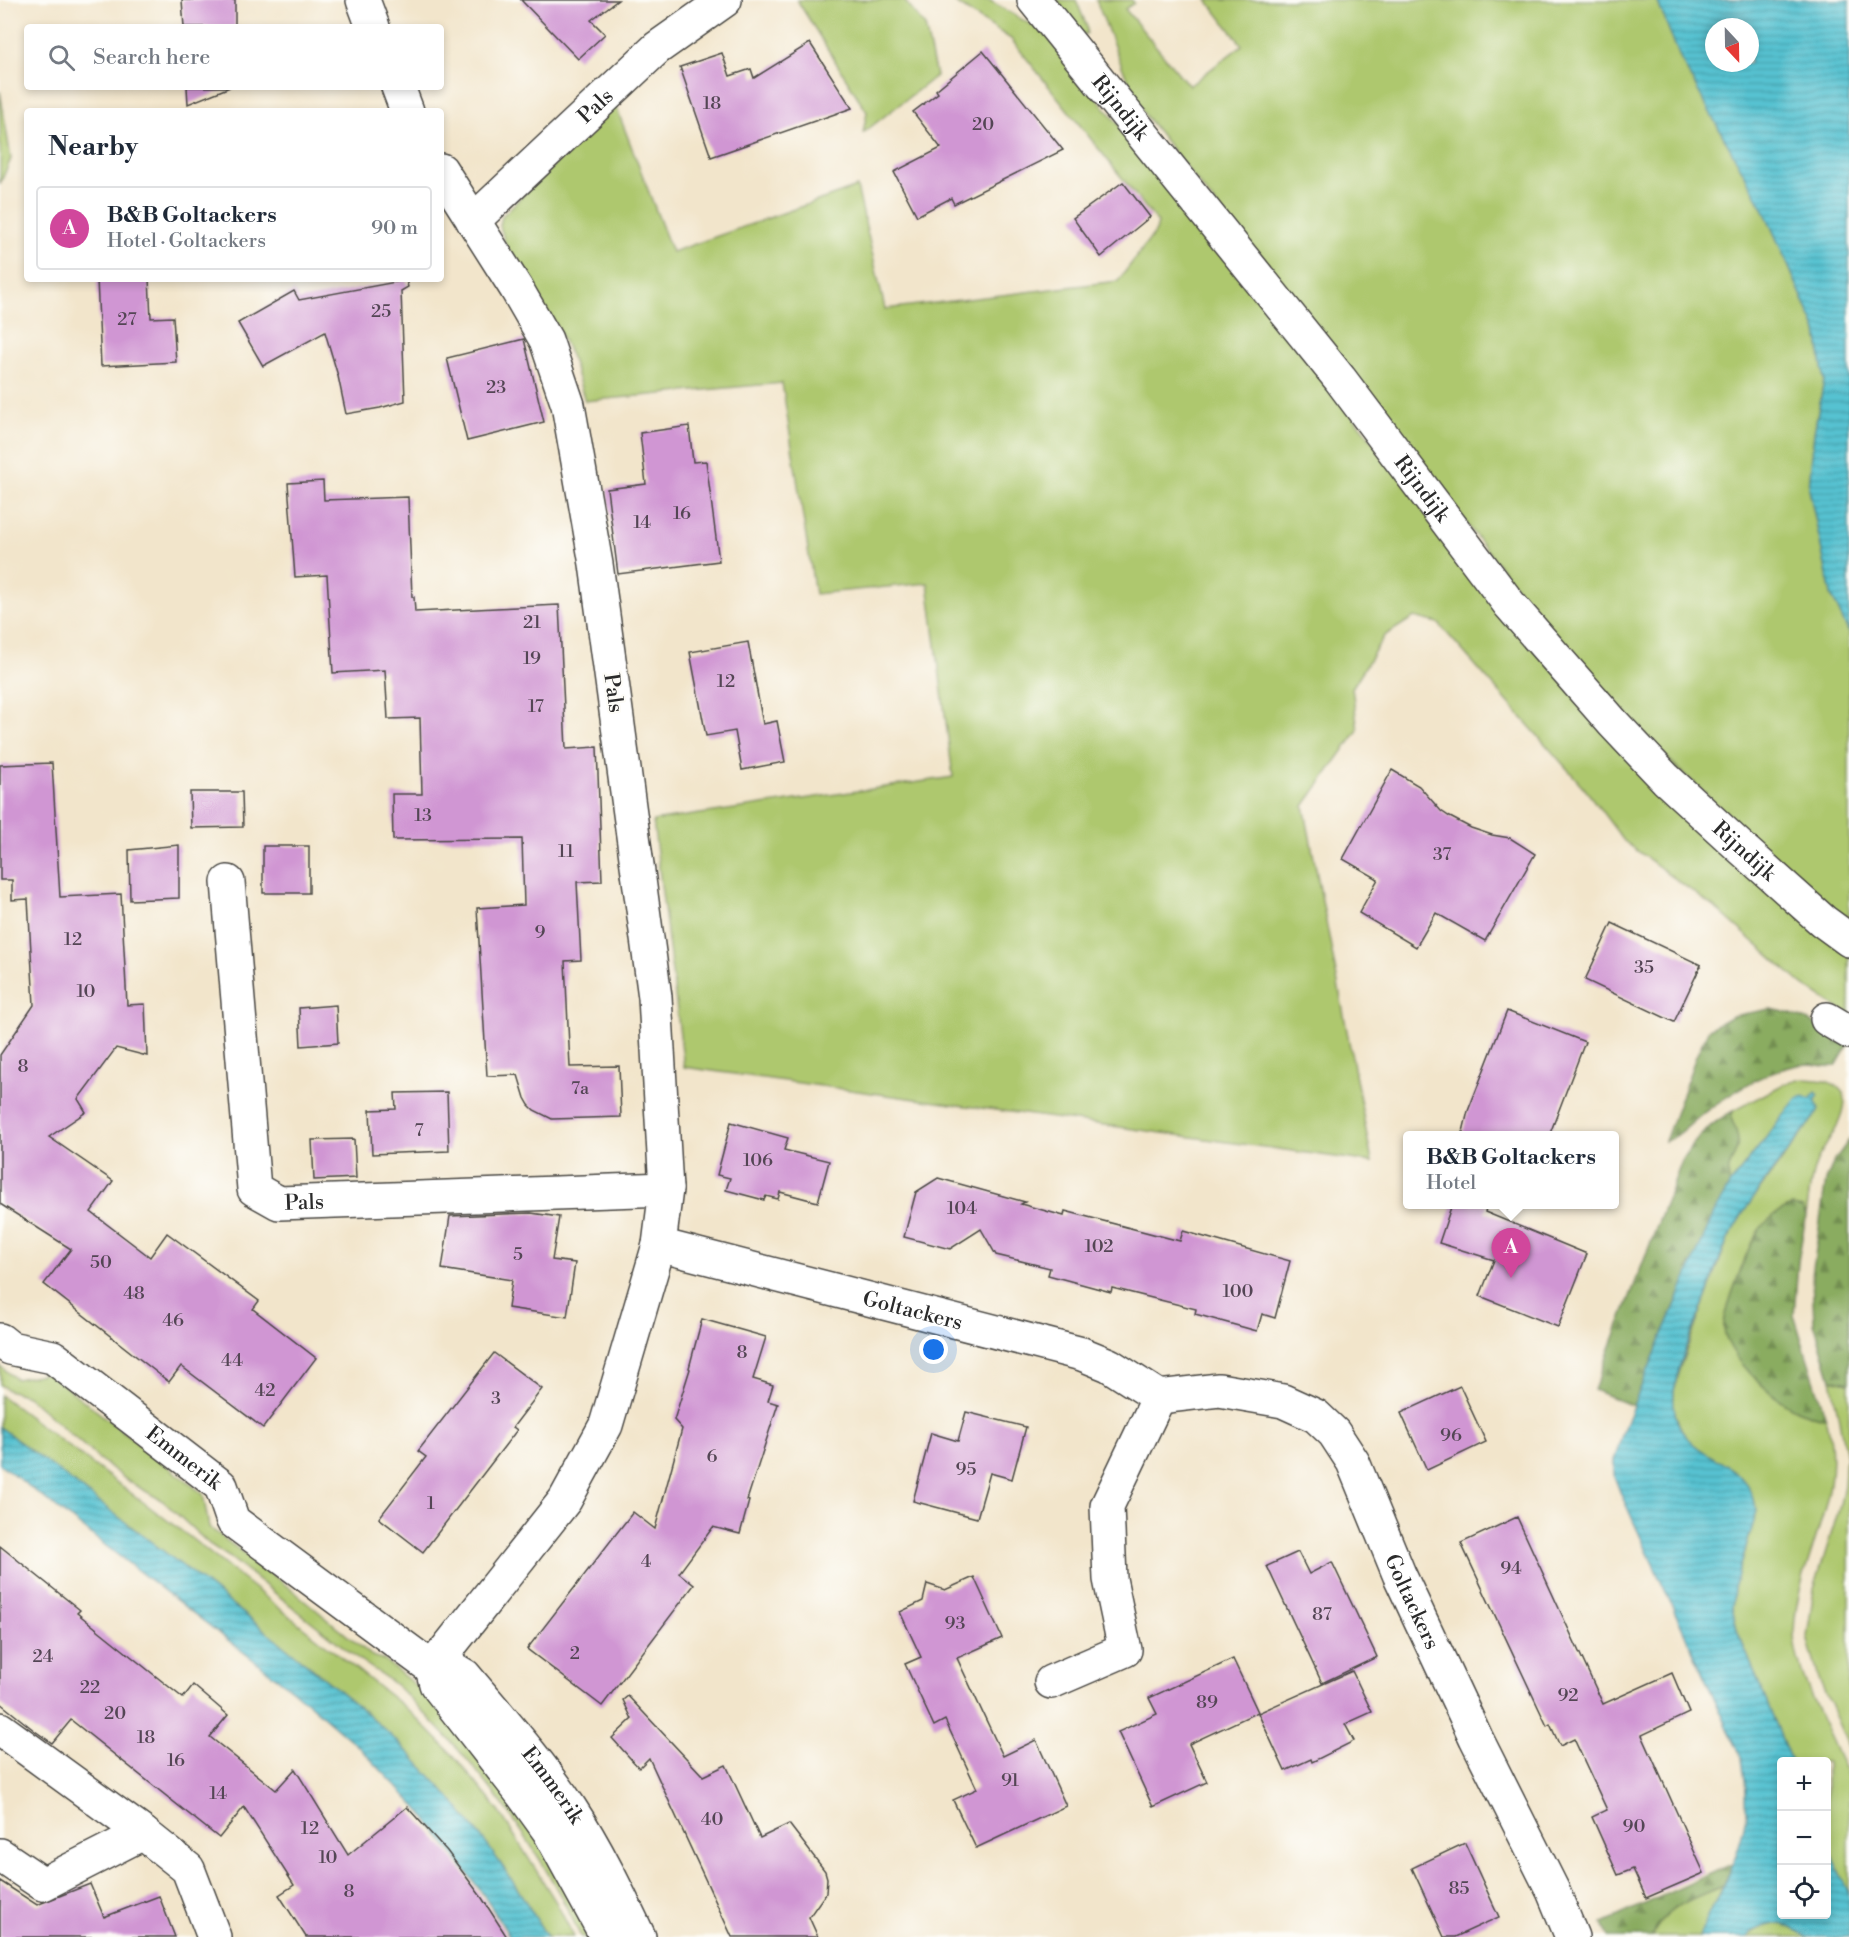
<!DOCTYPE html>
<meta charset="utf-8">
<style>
:root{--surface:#fff;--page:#f2f2f3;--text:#1f2937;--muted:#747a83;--line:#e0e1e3;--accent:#2563eb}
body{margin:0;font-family:"Libre Bodoni",serif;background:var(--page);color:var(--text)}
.controls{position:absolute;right:18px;bottom:18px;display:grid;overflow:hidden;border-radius:6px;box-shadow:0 3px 9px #0003}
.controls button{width:54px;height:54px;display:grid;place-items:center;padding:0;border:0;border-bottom:2px solid var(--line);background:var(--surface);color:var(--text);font:30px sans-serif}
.compass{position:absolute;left:1705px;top:18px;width:54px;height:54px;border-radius:50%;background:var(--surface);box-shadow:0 3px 9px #0003;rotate:158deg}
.you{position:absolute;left:934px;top:1350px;width:21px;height:21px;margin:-15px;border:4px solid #fff;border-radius:50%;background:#1a73e8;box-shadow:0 0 0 9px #1a73e833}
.badge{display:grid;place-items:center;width:39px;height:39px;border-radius:50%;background:var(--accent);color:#fff;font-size:20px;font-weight:700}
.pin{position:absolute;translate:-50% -50px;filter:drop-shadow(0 2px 3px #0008)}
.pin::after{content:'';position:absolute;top:32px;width:21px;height:18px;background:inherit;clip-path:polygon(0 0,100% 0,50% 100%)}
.popup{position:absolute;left:1403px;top:1131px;width:216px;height:78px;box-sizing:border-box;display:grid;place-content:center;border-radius:6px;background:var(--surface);filter:drop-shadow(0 2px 4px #0005);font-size:20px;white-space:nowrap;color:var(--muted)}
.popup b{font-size:22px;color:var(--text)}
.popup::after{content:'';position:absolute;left:50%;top:100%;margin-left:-12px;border:12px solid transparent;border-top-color:var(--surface)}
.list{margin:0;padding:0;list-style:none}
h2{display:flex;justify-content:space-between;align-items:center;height:78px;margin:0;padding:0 24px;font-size:26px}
h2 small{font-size:20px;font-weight:400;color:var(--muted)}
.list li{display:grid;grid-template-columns:39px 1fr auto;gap:18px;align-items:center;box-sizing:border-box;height:84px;margin:0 12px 12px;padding:0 12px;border:2px solid var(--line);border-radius:6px}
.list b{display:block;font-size:22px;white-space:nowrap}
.list p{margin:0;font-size:20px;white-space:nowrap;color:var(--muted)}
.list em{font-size:20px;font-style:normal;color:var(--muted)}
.icon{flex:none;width:33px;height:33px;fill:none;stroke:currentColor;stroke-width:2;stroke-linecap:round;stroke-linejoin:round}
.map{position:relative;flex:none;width:1849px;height:1937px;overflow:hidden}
.search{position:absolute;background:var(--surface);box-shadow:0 3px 9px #0003;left:24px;top:24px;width:420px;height:66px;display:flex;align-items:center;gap:15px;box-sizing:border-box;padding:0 21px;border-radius:6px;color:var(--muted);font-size:22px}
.panel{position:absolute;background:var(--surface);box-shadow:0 3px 9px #0003;left:24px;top:108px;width:420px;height:174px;border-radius:6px}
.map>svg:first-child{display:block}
</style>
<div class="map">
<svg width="1849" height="1937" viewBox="0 0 1849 1937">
<defs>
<pattern id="forest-firs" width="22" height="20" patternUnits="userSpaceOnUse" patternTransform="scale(1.5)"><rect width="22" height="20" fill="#8aac61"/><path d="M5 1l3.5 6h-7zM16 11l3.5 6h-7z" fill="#718c50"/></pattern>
<pattern id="water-rules" width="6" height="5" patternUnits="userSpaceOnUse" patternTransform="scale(1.5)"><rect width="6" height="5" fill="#56c2d1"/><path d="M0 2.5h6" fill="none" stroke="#479eaa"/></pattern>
</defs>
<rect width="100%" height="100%" fill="#fdfcf7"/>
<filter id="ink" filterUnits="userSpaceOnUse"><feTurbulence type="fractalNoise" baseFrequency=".0167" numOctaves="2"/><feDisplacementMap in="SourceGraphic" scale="12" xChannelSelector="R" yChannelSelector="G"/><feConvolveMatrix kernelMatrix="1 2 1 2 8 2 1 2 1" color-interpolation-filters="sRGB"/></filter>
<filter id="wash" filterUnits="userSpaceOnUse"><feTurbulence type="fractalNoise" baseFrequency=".008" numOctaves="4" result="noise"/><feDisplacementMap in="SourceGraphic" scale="24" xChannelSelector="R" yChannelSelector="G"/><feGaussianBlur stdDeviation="1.35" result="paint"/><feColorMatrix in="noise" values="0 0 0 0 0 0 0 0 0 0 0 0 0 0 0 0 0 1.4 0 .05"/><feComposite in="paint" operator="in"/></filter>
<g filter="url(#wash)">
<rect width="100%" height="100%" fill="#f2e5cb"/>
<g fill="#aec86e" stroke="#6c7a4c" stroke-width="1.5">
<polygon points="797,0 904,0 925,26 936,76 863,133 867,112"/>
<polygon points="951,0 989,0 1045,33 1383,454 1849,953 1849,1015 1803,985 1719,911 1624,841 1585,789 1438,623 1414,617 1384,636 1352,688 1358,730 1304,806 1372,1162 684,1067 653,821 953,777 928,583 815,594 782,383 585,401 573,362 559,331 506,246 500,226 502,216 615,104 672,252 857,187 885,309 1118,281 1156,231 1158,223 1011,39"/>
<polygon points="1056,0 1076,0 1087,27 1087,33 1083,35"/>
<polygon points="1096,0 1132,0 1134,3 1125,9 1189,86 1242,45 1207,0 1657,0 1681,60 1763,208 1817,331 1824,381 1814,433 1809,489 1831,594 1849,633 1849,923 1786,870 1658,749 1534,610 1145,115 1125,74"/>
<polygon points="0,91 11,159 0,184"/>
<path d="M 1802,1079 C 1817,1080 1834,1079 1844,1093 C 1849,1116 1829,1138 1819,1157 C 1810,1175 1809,1197 1806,1216 L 1805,1211 L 1757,1233 C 1746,1257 1737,1281 1729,1306 C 1727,1313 1723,1321 1724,1328 C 1726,1355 1771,1397 1795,1409 C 1804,1414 1815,1416 1826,1418 C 1849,1498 1797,1555 1794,1631 C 1793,1666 1824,1722 1838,1755 C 1841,1763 1847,1771 1849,1780 C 1849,1789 1849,1802 1849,1812 C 1849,1839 1849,1866 1849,1894 L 1827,1845 L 1826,1762 L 1791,1761 L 1737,1630 L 1732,1608 L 1734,1588 L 1757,1511 L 1754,1499 L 1688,1441 L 1679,1424 L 1673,1407 L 1674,1391 L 1678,1373 L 1729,1236 L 1745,1209 L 1818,1112 C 1817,1099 1809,1099 1797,1098 L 1730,1184 C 1725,1167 1729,1169 1734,1156 C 1739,1142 1736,1130 1731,1118 L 1733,1111 L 1784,1084 Z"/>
<path d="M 0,1366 L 16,1379 L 48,1373 L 203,1494 L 209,1527 L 296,1593 L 372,1656 L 384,1660 L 430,1697 L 507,1789 L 596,1937 L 581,1937 C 538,1843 475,1760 400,1689 C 388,1677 370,1668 356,1657 C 315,1624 273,1592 232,1559 L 209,1544 L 163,1501 L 128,1481 L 99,1459 L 27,1396 L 8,1390 L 0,1385 Z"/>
<polygon points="1831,1379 1849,1383 1849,1748 1819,1679 1807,1637 1814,1589 1839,1509 1844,1485 1846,1456"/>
<path d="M 0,1395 L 187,1535 L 408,1710 L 454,1756 L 499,1811 L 556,1902 L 574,1937 L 547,1937 C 512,1876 472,1820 424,1769 C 383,1724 335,1687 288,1649 C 194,1573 96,1500 0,1427 Z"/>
<path d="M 1722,1886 L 1699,1937 L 1651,1937 C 1662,1907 1695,1898 1722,1886 Z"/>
<path d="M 1781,1923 L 1809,1937 L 1748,1937 C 1757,1927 1768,1925 1781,1923 Z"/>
</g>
<g fill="url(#forest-firs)" stroke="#5a6c46" stroke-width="1.5">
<path d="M 1771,1009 C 1801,1014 1824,1028 1849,1044 L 1836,1066 C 1827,1068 1818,1064 1809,1064 C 1775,1065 1740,1088 1713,1106 C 1697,1116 1683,1135 1665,1141 L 1696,1056 L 1709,1029 L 1732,1016 Z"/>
<path d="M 1733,1111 L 1731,1118 C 1734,1125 1738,1133 1738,1141 C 1737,1159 1724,1164 1730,1184 L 1713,1215 L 1633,1406 L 1594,1390 L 1682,1161 C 1695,1138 1710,1124 1733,1111 Z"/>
<polygon points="1849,1140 1849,1383 1831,1379 1814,1323 1812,1276 1826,1180 1834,1161"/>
<path d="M 1792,1206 L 1803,1208 L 1806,1216 L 1798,1261 L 1794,1315 L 1826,1418 C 1815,1416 1804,1414 1795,1409 C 1771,1397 1726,1355 1724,1328 C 1722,1316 1749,1244 1757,1233 C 1764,1222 1780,1209 1792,1206 Z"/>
<path d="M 1732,1864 L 1722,1886 C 1695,1898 1662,1907 1651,1937 L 1608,1937 L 1603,1923 Z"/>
</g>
<g fill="url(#water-rules)" stroke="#40767e" stroke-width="1.5" fill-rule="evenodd">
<path d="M 1657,0 L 1849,0 L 1849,633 L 1831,594 L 1809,489 L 1814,433 L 1824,381 L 1817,331 L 1763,208 L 1681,60 ZM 1714,27 L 1750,27 L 1750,63 L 1714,63 Z"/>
<path d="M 1816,1092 L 1819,1095 L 1815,1101 L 1819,1107 L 1818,1112 C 1789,1151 1755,1190 1731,1234 C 1720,1253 1714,1277 1706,1297 C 1695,1327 1678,1360 1674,1392 C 1673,1403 1674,1412 1678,1423 C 1697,1466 1745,1453 1757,1511 L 1734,1588 L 1732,1608 L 1737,1630 L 1791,1761 L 1782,1762 L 1782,1914 L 1826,1914 L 1827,1845 L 1849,1894 L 1849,1937 L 1809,1937 L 1781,1923 L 1765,1926 L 1753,1931 L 1748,1937 L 1699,1937 C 1714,1900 1740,1859 1745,1820 C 1748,1800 1745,1779 1742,1759 L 1621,1494 L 1614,1476 L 1614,1461 L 1625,1425 L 1713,1215 L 1730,1184 L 1797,1098 L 1803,1096 L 1810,1099 Z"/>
<path d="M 0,1427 C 96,1500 194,1573 288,1649 C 335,1687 383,1724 424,1769 C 472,1820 512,1876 547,1937 L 510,1937 L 483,1894 L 421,1812 L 360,1748 L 294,1691 L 0,1464 Z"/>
</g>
<g id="blocks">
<g fill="#d096d3">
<polygon points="182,0 235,0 235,27 184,27"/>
<polygon points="521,0 618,0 591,20 605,34 578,59"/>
<polygon points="810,43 852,108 711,157 680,67 722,53 730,76 751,69 754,78"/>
<polygon points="983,51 1063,150 954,204 951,198 917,216 894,172 941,148 913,112 938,93 936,90"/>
<polygon points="187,87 230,87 188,104"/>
<polygon points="1123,182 1150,217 1101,257 1073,218"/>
<polygon points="97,279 149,279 151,318 173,317 176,362 101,366"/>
<polygon points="406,280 408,287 401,291 405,401 380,408 346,414 338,376 325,332 263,366 238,323 294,291 299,300"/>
<polygon points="524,339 544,422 467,441 447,358"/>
<polygon points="689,426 693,462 706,461 719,561 618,574 607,489 646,484 640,433"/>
<polygon points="323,481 324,500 408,497 412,597 414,597 415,612 559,605 566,749 597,747 602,881 577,882 581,960 565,961 570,1067 619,1066 621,1117 552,1119 534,1110 529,1105 525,1098 518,1075 487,1076 477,908 524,905 522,839 393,840 392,794 422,794 420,718 388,719 385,670 333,673 327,575 295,577 288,483"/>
<polygon points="748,642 763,724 777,721 785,762 742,770 735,731 706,736 690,652"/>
<polygon points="52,763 60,897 121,894 127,1005 145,1004 147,1056 116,1048 78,1099 86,1112 49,1137 113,1181 91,1212 150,1257 167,1233 259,1301 253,1309 316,1358 263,1428 181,1366 169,1382 44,1284 71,1249 0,1204 0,1055 34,1005 28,899 12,900 12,880 0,880 0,765"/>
<polygon points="1392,770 1419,786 1441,811 1450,817 1471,828 1492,835 1510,838 1535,854 1485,941 1436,913 1416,947 1359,913 1378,879 1343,859"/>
<polygon points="190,792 242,792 243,827 191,828"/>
<polygon points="179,845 179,898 130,900 129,850"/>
<rect x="263" y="846" width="46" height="47"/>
<polygon points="1612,923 1701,965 1674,1022 1585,980"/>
<polygon points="336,1005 338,1043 301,1046 299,1008"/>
<polygon points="1507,1011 1585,1042 1549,1136 1462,1136 1468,1111"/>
<polygon points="447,1092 449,1151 372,1154 370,1110 396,1109 395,1093"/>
<polygon points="731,1122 788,1138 784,1150 829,1161 818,1202 780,1192 778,1199 766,1196 764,1200 726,1190 730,1178 717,1175"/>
<polygon points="354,1139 356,1178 314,1180 312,1140"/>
<polygon points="938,1178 1025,1202 1021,1204 1064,1216 1065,1211 1180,1241 1183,1231 1290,1261 1275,1318 1262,1314 1257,1331 1195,1314 1196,1309 1112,1288 1111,1292 1048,1275 1050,1268 996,1255 981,1229 950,1249 904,1237 916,1192"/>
<polygon points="1452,1204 1487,1204 1485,1212 1587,1254 1558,1327 1480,1296 1494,1260 1439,1243"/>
<polygon points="531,1213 559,1217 552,1260 575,1263 567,1317 508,1308 512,1280 442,1269 450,1216"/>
<polygon points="702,1319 766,1337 753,1379 773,1385 768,1401 778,1404 747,1500 749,1501 740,1534 713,1527 679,1573 694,1585 602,1706 527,1649 633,1512 655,1529 682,1429 674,1420 690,1369 689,1368"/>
<polygon points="494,1353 542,1389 513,1427 517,1430 423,1552 379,1518 426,1457 418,1451"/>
<polygon points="1460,1386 1486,1442 1427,1470 1401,1413"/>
<polygon points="966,1412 1026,1427 1012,1479 990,1473 977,1518 913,1501 931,1433 958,1441"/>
<polygon points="1517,1517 1603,1704 1672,1673 1689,1713 1642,1735 1704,1873 1646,1898 1633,1869 1618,1875 1592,1817 1607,1810 1574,1739 1560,1746 1550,1724 1547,1726 1461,1543"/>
<polygon points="0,1546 80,1610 77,1613 183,1698 193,1685 228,1715 210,1737 276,1790 295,1769 348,1855 407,1807 447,1851 482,1898 507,1937 306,1937 279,1895 294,1885 244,1807 219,1838 71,1720 52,1743 35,1731 0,1703"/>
<polygon points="1298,1552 1309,1574 1332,1562 1377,1657 1322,1683 1267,1566"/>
<polygon points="974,1577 1002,1638 957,1658 1003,1756 1036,1740 1066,1806 976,1848 953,1800 977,1789 945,1720 934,1726 905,1664 921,1657 900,1612 923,1601 927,1584 945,1590"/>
<polygon points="1233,1659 1258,1712 1189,1744 1207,1782 1153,1807 1118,1732 1157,1714 1149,1698"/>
<polygon points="1352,1671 1372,1712 1345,1724 1354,1741 1312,1762 1311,1759 1285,1771 1258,1713"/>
<polygon points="628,1696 703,1776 726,1765 760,1838 789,1824 825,1871 827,1878 826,1893 809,1917 818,1937 732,1937 649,1758 639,1768 612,1738 632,1719 623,1700"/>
<polygon points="1465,1843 1499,1917 1455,1937 1444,1937 1412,1868"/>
<polygon points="0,1881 37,1905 90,1884 104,1917 159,1896 175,1937 0,1937"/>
</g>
</g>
</g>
<g filter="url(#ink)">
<use href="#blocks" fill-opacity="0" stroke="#494743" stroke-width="1.5"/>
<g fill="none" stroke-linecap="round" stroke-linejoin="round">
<g stroke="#494743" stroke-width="36">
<g id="minor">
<polyline points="363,0 373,27"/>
<path id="s1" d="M 1034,0 L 1340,379 L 1510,605 L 1613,723 L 1666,779 L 1740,847 L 1823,921 L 1849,940"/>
<polyline points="398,87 407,111"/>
<path id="s2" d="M 473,221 L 657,48 L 725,0"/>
<path id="s3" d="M 228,882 L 254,1189 L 279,1203 L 666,1189"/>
<polyline points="1827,1019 1849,1032"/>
<path id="s4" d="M 659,1245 L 1082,1354 L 1109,1365 L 1159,1397 L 1219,1390 L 1283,1401 L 1316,1416 L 1334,1433 L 1353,1462 L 1399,1574 L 1476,1738 L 1553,1891 L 1572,1937"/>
<path id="s5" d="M 0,1340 L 10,1348 L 53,1357 L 221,1486 L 233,1521 L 432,1668 L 455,1670 L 465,1676 C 501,1719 539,1761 570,1808 C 597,1849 618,1893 639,1937"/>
<polyline points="432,1668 565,1500 606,1425 659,1245 666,1189 655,997 596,564 568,405 546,340 516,288 441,170"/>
<polyline points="432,1668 436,1684 523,1795 549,1831 607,1937"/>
<polyline points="1051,1682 1125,1650 1110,1579 1107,1506 1159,1397"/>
<polyline points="0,1729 143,1833"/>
<polyline points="0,1855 43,1884 143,1833 188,1869 214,1937"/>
</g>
</g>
<use href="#minor" stroke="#fff" stroke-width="33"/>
</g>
</g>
<g text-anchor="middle" stroke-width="4.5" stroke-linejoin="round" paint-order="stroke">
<g font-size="18" fill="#544655">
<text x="712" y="109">18</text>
<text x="983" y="130">20</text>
<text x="381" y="317">25</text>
<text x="127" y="325">27</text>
<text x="496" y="393">23</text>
<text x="682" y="519">16</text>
<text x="642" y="528">14</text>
<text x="532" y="628">21</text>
<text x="532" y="664">19</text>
<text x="726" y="687">12</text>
<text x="536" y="712">17</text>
<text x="423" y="821">13</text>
<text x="566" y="857">11</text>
<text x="1442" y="860">37</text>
<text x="540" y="938">9</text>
<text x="73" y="945">12</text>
<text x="1644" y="973">35</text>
<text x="86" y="997">10</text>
<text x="23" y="1072">8</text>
<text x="580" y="1094">7a</text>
<text x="419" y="1136">7</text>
<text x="758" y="1166">106</text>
<text x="962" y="1214">104</text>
<text x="1099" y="1252">102</text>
<text x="518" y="1260">5</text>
<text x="101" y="1268">50</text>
<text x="1238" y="1297">100</text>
<text x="134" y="1299">48</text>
<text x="173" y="1326">46</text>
<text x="742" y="1358">8</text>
<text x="232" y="1366">44</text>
<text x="265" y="1396">42</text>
<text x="496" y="1404">3</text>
<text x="1451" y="1441">96</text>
<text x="712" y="1462">6</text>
<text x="966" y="1475">95</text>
<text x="431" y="1509">1</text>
<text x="646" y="1567">4</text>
<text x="1511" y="1574">94</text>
<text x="1322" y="1620">87</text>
<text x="955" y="1629">93</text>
<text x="575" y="1659">2</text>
<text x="43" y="1662">24</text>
<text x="90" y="1693">22</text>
<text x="1568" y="1701">92</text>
<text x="1207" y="1708">89</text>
<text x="115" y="1719">20</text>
<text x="146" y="1743">18</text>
<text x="176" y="1766">16</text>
<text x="1010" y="1786">91</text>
<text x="218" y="1799">14</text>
<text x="712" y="1825">40</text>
<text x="1634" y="1832">90</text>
<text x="310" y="1834">12</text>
<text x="328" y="1863">10</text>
<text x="1459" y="1894">85</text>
<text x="349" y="1897">8</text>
</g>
<g font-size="21" fill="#2b2b2b" stroke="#fdfcf7">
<text dy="7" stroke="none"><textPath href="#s2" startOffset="168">Pals</textPath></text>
<text dy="7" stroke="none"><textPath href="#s1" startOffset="138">Rijndijk</textPath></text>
<text dy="7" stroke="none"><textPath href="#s1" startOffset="624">Rijndijk</textPath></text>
<text transform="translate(614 693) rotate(82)" y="7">Pals</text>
<text dy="7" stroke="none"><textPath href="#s1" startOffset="1110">Rijndijk</textPath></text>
<text dy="7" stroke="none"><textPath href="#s3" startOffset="362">Pals</textPath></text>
<text dy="7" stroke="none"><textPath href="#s4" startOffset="262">Goltackers</textPath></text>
<text dy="7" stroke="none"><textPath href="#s5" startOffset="222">Emmerik</textPath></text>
<text dy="7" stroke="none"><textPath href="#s4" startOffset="898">Goltackers</textPath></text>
<text dy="7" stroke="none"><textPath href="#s5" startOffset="728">Emmerik</textPath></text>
</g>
</g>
</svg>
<div class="controls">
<button>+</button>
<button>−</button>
<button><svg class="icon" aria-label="locate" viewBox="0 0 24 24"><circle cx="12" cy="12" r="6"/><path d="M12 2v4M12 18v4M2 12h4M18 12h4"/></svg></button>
</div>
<svg class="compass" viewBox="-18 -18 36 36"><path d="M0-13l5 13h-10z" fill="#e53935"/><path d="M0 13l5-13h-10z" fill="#747a83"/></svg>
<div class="you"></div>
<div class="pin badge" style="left:1511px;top:1278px;background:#d1479c">A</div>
<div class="popup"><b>B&amp;B Goltackers</b>Hotel</div>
<div class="search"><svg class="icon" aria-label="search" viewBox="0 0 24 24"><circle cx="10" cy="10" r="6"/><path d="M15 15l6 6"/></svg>Search here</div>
<section class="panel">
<h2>Nearby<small></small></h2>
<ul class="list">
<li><span class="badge" style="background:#d1479c">A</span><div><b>B&amp;B Goltackers</b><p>Hotel · Goltackers</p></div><em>90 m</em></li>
</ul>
</section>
</div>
